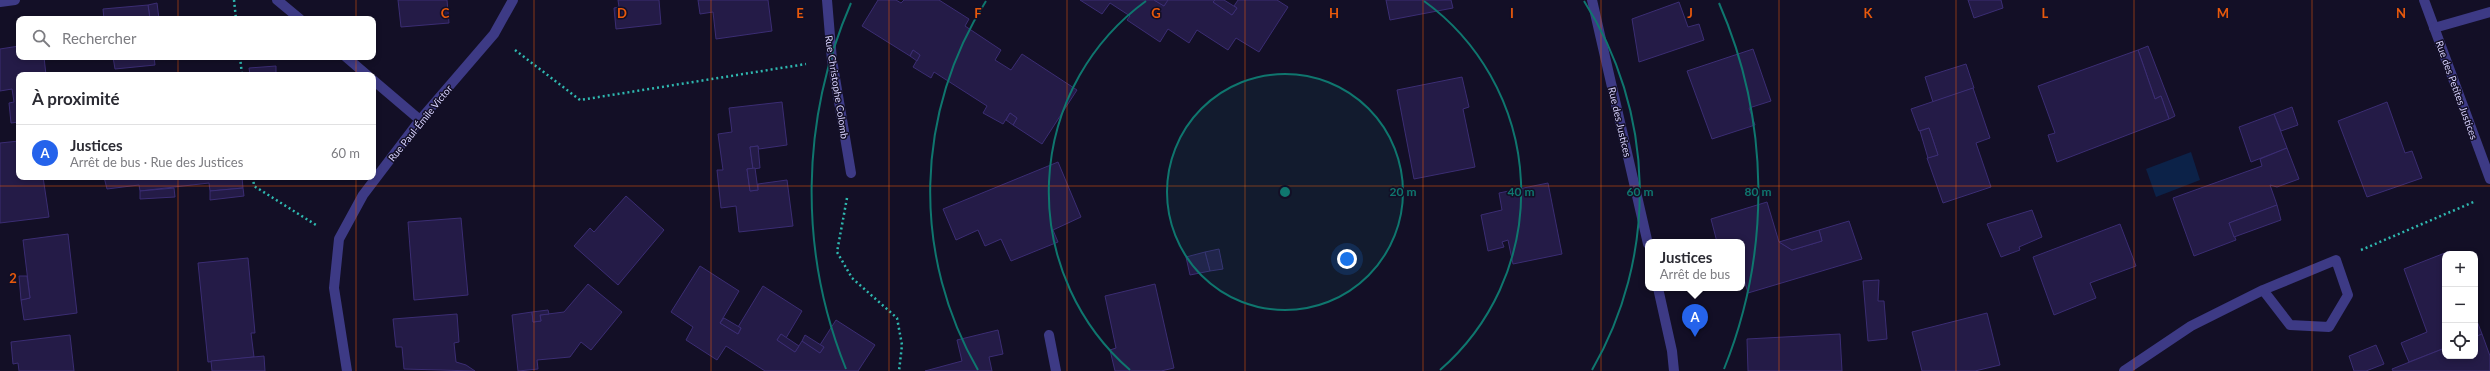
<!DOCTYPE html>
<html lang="fr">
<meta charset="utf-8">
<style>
:root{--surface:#fff;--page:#f7f7f7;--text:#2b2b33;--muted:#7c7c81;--line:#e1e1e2;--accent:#2563eb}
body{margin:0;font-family:Lato,sans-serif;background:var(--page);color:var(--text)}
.controls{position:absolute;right:12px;bottom:12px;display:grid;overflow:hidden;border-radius:8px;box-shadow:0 2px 6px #0003}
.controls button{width:36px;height:36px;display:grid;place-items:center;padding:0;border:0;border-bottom:1px solid var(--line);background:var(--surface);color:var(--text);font:20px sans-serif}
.you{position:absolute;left:1347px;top:259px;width:14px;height:14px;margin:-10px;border:3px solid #fff;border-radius:50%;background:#1a73e8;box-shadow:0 0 0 6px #1a73e833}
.badge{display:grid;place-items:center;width:26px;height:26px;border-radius:50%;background:var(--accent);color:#fff;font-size:13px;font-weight:700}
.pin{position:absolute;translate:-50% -33px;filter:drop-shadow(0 1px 2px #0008)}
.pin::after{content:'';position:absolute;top:21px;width:14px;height:12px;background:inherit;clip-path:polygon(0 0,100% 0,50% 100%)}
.popup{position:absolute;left:1645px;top:239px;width:100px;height:52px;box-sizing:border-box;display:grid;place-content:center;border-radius:8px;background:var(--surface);filter:drop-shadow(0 1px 3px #0005);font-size:13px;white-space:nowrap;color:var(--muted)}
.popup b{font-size:15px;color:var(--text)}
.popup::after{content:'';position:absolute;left:50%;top:100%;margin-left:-8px;border:8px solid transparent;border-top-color:var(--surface)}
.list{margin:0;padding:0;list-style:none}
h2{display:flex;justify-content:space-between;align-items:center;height:52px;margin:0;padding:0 16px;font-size:17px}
h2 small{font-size:13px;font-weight:400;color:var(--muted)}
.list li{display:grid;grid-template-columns:26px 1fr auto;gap:12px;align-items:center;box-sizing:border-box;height:56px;padding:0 16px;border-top:1px solid var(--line)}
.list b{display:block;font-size:15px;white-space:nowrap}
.list p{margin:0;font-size:13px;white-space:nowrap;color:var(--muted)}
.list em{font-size:13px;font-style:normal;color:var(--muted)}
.icon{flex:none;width:22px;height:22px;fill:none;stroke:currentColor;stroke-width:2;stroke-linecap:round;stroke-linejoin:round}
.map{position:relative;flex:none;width:2490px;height:371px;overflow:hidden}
.search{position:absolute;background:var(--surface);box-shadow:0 2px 6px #0003;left:16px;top:16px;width:360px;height:44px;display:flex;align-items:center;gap:10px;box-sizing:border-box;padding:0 14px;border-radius:8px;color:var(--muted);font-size:15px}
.panel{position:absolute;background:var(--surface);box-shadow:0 2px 6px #0003;left:16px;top:72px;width:360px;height:108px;border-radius:8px}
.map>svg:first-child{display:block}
</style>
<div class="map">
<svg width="2490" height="371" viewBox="0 0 2490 371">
<rect width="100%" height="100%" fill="#130f26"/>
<polygon fill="#0c2248" points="2191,152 2200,180 2156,197 2146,169"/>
<g fill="#241b47" stroke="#3b2d73">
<polygon points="398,0 447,0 449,23 401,27"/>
<polygon points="618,0 659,0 661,24 616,29 614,8 619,7"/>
<polygon points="698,0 768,0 772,31 716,39 713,12 700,14"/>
<polygon points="878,0 896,0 901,3 904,0 939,0 969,19 965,26 1001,50 995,60 1011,70 1022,54 1077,90 1042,144 1013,125 1017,118 1010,113 1003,124 983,113 987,106 934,72 931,78 913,67 920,55 913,50 910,56 862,26"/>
<polygon points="1080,0 1154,0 1164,6 1167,0 1215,0 1213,2 1232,15 1237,8 1234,6 1238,0 1277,0 1288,7 1259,52 1236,38 1228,50 1197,30 1189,43 1168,29 1160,42 1127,20 1130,16 1110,3 1102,14"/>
<polygon points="1154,0 1168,0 1164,6"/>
<polygon points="1215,0 1224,0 1237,8 1232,15 1213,2"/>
<polygon points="1386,0 1451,0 1453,8 1390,20"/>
<polygon points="1968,0 2001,0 2003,8 1974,18"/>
<polygon points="1679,2 1688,27 1699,24 1704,40 1639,62 1632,19"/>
<polygon points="157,3 159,19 150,19 148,5"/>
<polygon points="148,5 150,19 104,19 103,9"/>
<polygon points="19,46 19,57 44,57 46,75 19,75 19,122 11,123 9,103 14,102 12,89 0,91 0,49"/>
<polygon points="2148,46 2175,116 2169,119 2161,96 2155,99 2138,50"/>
<polygon points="1753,49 1771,101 1749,108 1755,125 1712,139 1687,71"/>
<polygon points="913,50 920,55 917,61 910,56"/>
<polygon points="2138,50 2155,99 2161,96 2169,119 2057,162 2048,135 2055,133 2038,86"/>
<polygon points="113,57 154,57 155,65 115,69"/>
<polygon points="1966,64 1974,88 1933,102 1925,77"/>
<polygon points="276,66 276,75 250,75 249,68"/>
<polygon points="1462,77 1469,107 1463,109 1475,167 1414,179 1397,90"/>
<polygon points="1973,88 1990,138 1976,143 1991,187 1943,203 1927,158 1938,155 1929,128 1919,131 1911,109"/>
<polygon points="782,102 787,145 759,149 758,146 750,147 753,169 747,169 750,191 758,190 758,184 787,180 793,226 739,232 736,206 721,208 717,170 723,170 718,134 732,132 729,108"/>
<polygon points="2387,102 2405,153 2412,151 2422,178 2367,197 2338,121"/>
<polygon points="2292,107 2298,125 2281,131 2274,114"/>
<polygon points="1010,113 1017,118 1013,125 1006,120"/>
<polygon points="2274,114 2287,148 2251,162 2239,127"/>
<polygon points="1929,128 1938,155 1928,158 1920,131"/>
<polygon points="19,141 19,177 43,177 49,217 0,223 0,143"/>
<polygon points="758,146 760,168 753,169 750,147"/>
<polygon points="2287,148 2299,179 2277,187 2270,185 2277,205 2229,223 2236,240 2194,256 2173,198 2262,166 2260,159"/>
<polygon points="1058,162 1081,217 1053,230 1058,242 1011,261 1001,239 985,246 978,230 956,240 943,209"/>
<polygon points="755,168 758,190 750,191 747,169"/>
<polygon points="104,177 242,177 243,188 210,191 209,183 140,191 139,185 107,189"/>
<polygon points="1548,183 1562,254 1513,264 1508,240 1502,242 1504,247 1488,251 1481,215 1502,210 1499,193"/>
<polygon points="174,188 175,197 140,199 140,191"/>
<polygon points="243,188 244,196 210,200 210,191"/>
<polygon points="626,196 664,230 618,285 574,246 590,228 594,232"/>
<polygon points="1767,202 1779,242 1792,250 1822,241 1819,230 1849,221 1862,259 1748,293 1742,272 1742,242 1717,242 1711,219"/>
<polygon points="2277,205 2281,220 2234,237 2229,223"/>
<polygon points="2032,210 2042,237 2019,247 2020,250 2001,257 1987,224"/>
<polygon points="461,218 468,295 414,300 408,222"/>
<polygon points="2120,224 2136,266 2090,283 2096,298 2054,315 2033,257"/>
<polygon points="1819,230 1822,241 1792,250 1779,242"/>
<polygon points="68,234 77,313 24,320 21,300 30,298 23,240"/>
<polygon points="1219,249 1223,269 1210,271 1205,252"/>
<polygon points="2450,251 2451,254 2445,254 2445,348 2409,362 2401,343 2427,332 2404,269"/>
<polygon points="1205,252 1210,271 1190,275 1186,257"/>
<polygon points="248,258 255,333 251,333 254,357 208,362 198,263"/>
<polygon points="700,266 739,291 720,323 738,334 741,328 738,327 763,286 802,311 786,338 781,334 777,340 795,352 802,341 820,353 824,347 820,345 836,320 875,345 858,371 765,371 726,346 717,360 686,340 693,327 671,312"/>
<polygon points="19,276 27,276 30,298 21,300"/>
<polygon points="1879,280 1878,301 1884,301 1887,339 1868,341 1863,281"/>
<polygon points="588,284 622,312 591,350 581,342 570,357 537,360 538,369 518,371 512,315 532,312 533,322 541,321 540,315 564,312"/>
<polygon points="1155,284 1174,368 1161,371 1115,371 1110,350 1116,348 1105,296"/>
<polygon points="548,310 549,314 540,315 541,321 533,322 532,312"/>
<polygon points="1987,313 2000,365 1975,371 1922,371 1912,332"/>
<polygon points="457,314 459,342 454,343 456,362 466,365 475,371 404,369 402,347 396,347 393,319"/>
<polygon points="2475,316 2482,334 2475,337"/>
<polygon points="724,318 741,328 738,334 720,323"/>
<polygon points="998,330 1003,354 989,357 992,371 925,371 962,361 957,340"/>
<polygon points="781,334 799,346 795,352 777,340"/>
<polygon points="1840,334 1842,371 1748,371 1747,339"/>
<polygon points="2482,334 2490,356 2490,371 2393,371 2392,369 2445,348 2445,356 2475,356 2475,337"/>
<polygon points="70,335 74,371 19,371 18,363 13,364 11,342"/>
<polygon points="805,335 824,347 820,353 802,341"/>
<polygon points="2376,345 2384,364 2366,371 2354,371 2349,356"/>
<polygon points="264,356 265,371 212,371 211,361"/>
</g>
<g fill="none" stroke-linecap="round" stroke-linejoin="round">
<g stroke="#2fb8b0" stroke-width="2.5" stroke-dasharray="2 3" stroke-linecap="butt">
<polyline points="234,0 236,19"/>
<polyline points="515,50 580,100 806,64"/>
<polyline points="240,57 242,75"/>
<polyline points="253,177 254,186 316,225"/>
<polyline points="847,198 837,252 852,278 897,318 902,345 899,371"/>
<polyline points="2361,250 2476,201"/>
</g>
<g stroke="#3d3a85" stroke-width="10">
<polyline points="277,0 300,19"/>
<polyline points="827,0 832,60 851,173"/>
<polyline points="2424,0 2490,179"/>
<polyline points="0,2 15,0"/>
<polyline points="2434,28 2490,12"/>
<polyline points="346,57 367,75"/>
<polyline points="373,80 420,120"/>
<polyline points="1049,335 1056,371"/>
<polyline points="347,371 334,288 339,239 363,195 420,120 494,34 513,0"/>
<polyline points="2124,371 2191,326 2263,290 2336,260 2348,295 2329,327 2290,325 2263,290"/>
</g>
<g stroke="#3d3a85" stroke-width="10">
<polyline points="1592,0 1648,244"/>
<polyline points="1658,288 1672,351 1674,371"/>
</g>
</g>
<path fill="none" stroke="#e8590c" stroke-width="1" stroke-opacity="0.55" d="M 178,0 L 178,19M 356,0 L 356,19M 534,0 L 534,371M 711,0 L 711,371M 889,0 L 889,371M 1067,0 L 1067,371M 1245,0 L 1245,371M 1423,0 L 1423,371M 1601,0 L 1601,371M 1779,0 L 1779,371M 1956,0 L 1956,371M 2134,0 L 2134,371M 2312,0 L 2312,371M 178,57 L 178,75M 356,57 L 356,75M 178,177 L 178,371M 356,177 L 356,371M 0,186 L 2490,186"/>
<circle cx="1285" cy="192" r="118" fill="#0f766e" fill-opacity=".12"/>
<g fill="none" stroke="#0f766e" stroke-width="2">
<circle cx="1285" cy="192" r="118"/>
<path d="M1130 370A236 236 0 0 1 1146 1M1424 1A236 236 0 0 1 1440 370"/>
<path d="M978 370A355 355 0 0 1 986 1M1584 1A355 355 0 0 1 1592 370"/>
<path d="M846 369A473 473 0 0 1 851 3M1719 3A473 473 0 0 1 1724 369"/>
</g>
<g text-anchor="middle" stroke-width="3" stroke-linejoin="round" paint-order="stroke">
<g font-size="10" fill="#d9d4ff" stroke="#130f26">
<text transform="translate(837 87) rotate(81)" y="4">Rue Christophe Colomb</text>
<text transform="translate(2457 90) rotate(70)" y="4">Rue des Petites Justices</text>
<text transform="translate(1620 122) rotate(77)" y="4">Rue des Justices</text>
<text transform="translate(420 123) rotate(-51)" y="4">Rue Paul-Émile Victor</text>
</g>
</g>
<g font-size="13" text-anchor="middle" font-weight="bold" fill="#e8590c" stroke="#130f26" stroke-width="3" stroke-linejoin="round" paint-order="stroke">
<text x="445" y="18">C</text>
<text x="622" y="18">D</text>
<text x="800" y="18">E</text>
<text x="978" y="18">F</text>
<text x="1156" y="18">G</text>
<text x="1334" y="18">H</text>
<text x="1512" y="18">I</text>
<text x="1690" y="18">J</text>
<text x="1868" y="18">K</text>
<text x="2045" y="18">L</text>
<text x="2223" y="18">M</text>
<text x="2401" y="18">N</text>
<text x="13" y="283">2</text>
</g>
<circle cx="1285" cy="192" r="6" fill="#0f766e" stroke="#130f26" stroke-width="2"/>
<g font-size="12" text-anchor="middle" font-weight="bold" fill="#0f766e" stroke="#130f26" stroke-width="3" stroke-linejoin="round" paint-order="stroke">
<text x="1403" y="196">20 m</text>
<text x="1521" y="196">40 m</text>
<text x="1640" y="196">60 m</text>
<text x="1758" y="196">80 m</text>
</g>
</svg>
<div class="controls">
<button>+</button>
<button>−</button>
<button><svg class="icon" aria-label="locate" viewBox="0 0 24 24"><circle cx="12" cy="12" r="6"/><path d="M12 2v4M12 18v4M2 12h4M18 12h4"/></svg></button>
</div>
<div class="you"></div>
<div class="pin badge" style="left:1695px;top:337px">A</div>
<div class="popup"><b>Justices</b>Arrêt de bus</div>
<div class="search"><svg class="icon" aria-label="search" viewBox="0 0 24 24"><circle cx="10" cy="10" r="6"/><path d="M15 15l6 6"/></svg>Rechercher</div>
<section class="panel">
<h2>À proximité<small></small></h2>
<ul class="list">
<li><span class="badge">A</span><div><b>Justices</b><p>Arrêt de bus · Rue des Justices</p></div><em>60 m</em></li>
</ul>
</section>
</div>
